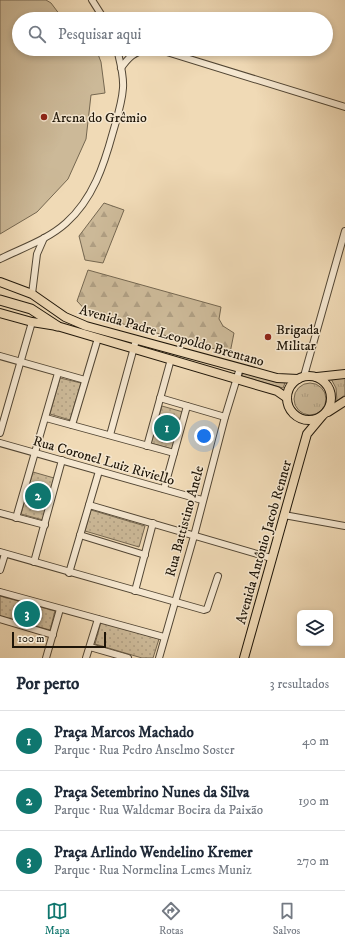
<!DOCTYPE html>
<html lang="pt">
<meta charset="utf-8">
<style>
:root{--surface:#fff;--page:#f2f2f3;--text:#1f2937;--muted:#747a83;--line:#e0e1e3;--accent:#0f766e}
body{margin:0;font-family:"IM FELL DW Pica",serif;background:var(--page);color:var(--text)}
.controls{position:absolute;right:12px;bottom:12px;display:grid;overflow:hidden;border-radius:6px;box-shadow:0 2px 6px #0003}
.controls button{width:36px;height:36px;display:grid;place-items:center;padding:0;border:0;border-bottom:1px solid var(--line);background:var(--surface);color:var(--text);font:20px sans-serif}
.scale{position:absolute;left:12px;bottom:10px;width:94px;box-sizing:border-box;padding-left:4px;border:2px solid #1e1508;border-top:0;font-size:11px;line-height:14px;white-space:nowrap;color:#1e1508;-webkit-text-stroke:3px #f5e7d0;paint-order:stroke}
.you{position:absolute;left:204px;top:436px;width:14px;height:14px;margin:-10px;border:3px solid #fff;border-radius:50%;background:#1a73e8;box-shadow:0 0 0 6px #1a73e833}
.badge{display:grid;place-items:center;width:26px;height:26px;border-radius:50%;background:var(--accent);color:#fff;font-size:13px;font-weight:700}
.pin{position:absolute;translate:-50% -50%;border:2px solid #fff;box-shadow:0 1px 4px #0006}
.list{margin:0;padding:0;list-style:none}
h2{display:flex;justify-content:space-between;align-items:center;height:52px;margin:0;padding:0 16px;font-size:17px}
h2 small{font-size:13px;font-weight:400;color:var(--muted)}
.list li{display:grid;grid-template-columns:26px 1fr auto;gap:12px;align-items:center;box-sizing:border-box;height:60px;padding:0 16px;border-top:1px solid var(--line)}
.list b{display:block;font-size:15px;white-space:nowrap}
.list p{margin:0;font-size:13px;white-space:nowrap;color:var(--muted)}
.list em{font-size:13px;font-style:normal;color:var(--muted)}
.icon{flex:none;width:22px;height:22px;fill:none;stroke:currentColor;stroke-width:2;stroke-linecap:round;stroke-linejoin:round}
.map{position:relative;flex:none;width:345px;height:658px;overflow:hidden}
.search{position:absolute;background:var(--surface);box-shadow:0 2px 6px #0003;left:12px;right:12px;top:12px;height:44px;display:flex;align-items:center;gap:10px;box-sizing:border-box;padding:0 14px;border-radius:22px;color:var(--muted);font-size:15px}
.sheet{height:232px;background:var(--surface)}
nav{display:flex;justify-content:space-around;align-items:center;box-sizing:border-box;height:56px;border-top:1px solid var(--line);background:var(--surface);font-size:11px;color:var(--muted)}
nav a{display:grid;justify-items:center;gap:2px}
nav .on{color:var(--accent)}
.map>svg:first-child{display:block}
</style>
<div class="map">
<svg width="345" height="658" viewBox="0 0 345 658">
<defs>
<pattern id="grass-tufts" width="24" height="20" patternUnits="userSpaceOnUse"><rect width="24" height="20" fill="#ccb998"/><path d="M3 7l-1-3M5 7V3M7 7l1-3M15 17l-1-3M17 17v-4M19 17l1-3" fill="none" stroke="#af9e82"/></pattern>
<pattern id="forest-firs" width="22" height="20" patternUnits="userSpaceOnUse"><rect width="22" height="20" fill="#ccb998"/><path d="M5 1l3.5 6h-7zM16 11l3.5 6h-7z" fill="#af9e82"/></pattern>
<pattern id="park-dots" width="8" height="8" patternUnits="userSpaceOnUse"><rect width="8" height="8" fill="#ccb998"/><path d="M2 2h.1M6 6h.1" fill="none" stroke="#af9e82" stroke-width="1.8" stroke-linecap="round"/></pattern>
</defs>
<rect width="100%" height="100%" fill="#f0dab6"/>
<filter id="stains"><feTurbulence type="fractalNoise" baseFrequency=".005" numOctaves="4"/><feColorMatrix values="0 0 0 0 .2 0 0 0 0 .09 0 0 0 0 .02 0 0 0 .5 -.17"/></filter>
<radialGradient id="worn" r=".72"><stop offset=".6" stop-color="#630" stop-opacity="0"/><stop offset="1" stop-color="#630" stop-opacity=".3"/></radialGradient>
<g fill="url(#grass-tufts)" stroke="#756750">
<polygon points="244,371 285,383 283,388 242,376"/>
<polygon points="345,375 345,395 337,401 336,388 330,377"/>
<circle cx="310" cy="399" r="16"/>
</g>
<g fill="url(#forest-firs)" stroke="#756750">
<polygon points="104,203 124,210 103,263 85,260 79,236"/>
<polygon points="88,270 221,307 219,319 223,326 234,333 230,353 90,315 77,301"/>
</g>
<g fill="url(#park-dots)" stroke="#756750">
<polygon points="60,378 81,383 70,420 50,414"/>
<polygon points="162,406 183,412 172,449 151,443"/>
<polygon points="33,472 54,478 43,520 21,514"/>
<polygon points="91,510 145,526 139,547 85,531"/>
<polygon points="0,596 55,611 50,630 0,616"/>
<polygon points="101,622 159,639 153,658 142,658 95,644"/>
</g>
<polygon fill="#ccb998" stroke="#756750" points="0,0 46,0 51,3 63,19 19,19 19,49 96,49 101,62 105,93 91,95 86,139 68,179 37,212 0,234"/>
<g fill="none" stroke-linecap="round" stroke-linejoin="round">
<g stroke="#524634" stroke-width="8">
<g id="minor">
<polyline points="92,0 104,19"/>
<polyline points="157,49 345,107"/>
<path d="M 121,68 C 128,58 134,52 146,49"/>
<path d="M 0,259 C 22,248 47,240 66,223 C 93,199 104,165 113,132 C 117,118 122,103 123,88 C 124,75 120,62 117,49"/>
<polyline points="32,294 37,254 44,238"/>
<polyline points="0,356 85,380"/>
<polyline points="304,376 345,231"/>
<polyline points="160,398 225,417"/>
<polyline points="46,418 174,453"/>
<polyline points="72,425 98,338"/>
<polyline points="0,433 32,322"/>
<polyline points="110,435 136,340"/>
<polyline points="0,443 202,500"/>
<polyline points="147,446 171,359"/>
<polyline points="164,489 187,406"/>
<polyline points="89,505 271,558"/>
<polyline points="0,513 45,525"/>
<polyline points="284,515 345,526"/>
<polyline points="16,518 58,373"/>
<polyline points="80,535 145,555"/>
<polyline points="0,552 204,610 207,609 218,576"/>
<polyline points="34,562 62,460"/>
<polyline points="0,570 5,554"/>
<polyline points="69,573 99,471"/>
<polyline points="135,591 153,523"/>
<polyline points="0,592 164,637"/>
<polyline points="0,619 53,635"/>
<polyline points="90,647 128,658"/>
<polyline points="46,658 60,609"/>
<polyline points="86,658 98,619"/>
<polyline points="159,658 194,536 225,417 240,368"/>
</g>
</g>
<g stroke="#1e1508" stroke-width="10">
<g id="major">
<polyline points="0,282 32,294 65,317 86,326 277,378 298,379"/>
<polyline points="0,313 32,322 57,326 277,391 287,398"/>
<circle cx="309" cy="398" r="22"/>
<polyline points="317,377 345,374"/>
<polyline points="328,412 345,401"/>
<polyline points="244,658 307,434 322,416"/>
</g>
</g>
<g stroke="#1e1508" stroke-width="11">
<polyline id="highway" points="0,300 31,309 57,326"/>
</g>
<use href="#minor" stroke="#f5e7d0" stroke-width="6"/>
<use href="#major" stroke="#f0dab6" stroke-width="8"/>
<use href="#highway" stroke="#f0dab6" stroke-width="9"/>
</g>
<g fill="#8f2418" stroke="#f5e7d0" stroke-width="1.5">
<circle cx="44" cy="117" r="4"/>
<circle cx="268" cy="337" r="4"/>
</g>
<g text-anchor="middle" stroke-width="3" stroke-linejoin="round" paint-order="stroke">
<g font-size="14" fill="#1e1508" stroke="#f5e7d0" text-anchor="start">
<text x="52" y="122">Arena do Grêmio</text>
<text x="276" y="334">Brigada<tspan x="276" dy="16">Militar</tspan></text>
</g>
<g font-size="14" fill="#1e1508" stroke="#f5e7d0">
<text transform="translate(172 335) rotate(16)" y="5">Avenida Padre Leopoldo Brentano</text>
<text transform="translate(104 460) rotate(16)" y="5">Rua Coronel Luiz Riviello</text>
<text transform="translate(184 521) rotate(-75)" y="5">Rua Battistino Anele</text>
<text transform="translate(263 542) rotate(-74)" y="5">Avenida Antônio Jacob Renner</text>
</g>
</g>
<rect width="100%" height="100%" filter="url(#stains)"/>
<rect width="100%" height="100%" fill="url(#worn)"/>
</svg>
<div class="controls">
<button><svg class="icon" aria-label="layers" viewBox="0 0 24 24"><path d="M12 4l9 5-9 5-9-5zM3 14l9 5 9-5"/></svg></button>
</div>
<div class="scale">100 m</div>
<div class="you"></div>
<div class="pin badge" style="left:167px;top:428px">1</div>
<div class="pin badge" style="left:38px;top:496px">2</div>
<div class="pin badge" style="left:27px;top:614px">3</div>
<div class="search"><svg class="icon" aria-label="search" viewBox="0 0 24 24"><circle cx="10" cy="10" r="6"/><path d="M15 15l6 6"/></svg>Pesquisar aqui</div>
</div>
<section class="sheet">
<h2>Por perto<small>3 resultados</small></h2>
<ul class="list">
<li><span class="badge">1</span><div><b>Praça Marcos Machado</b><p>Parque · Rua Pedro Anselmo Soster</p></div><em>40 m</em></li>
<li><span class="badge">2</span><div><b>Praça Setembrino Nunes da Silva</b><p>Parque · Rua Waldemar Boeira da Paixão</p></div><em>190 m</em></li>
<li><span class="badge">3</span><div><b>Praça Arlindo Wendelino Kremer</b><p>Parque · Rua Normelina Lemes Muniz</p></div><em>270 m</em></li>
</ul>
</section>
<nav>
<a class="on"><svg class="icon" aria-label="map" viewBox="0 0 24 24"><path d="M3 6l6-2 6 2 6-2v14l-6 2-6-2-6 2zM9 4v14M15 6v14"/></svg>Mapa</a>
<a><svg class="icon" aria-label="directions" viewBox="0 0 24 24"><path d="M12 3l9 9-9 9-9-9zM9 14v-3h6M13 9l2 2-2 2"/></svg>Rotas</a>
<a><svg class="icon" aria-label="saved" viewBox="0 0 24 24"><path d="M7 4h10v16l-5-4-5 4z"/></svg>Salvos</a>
</nav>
